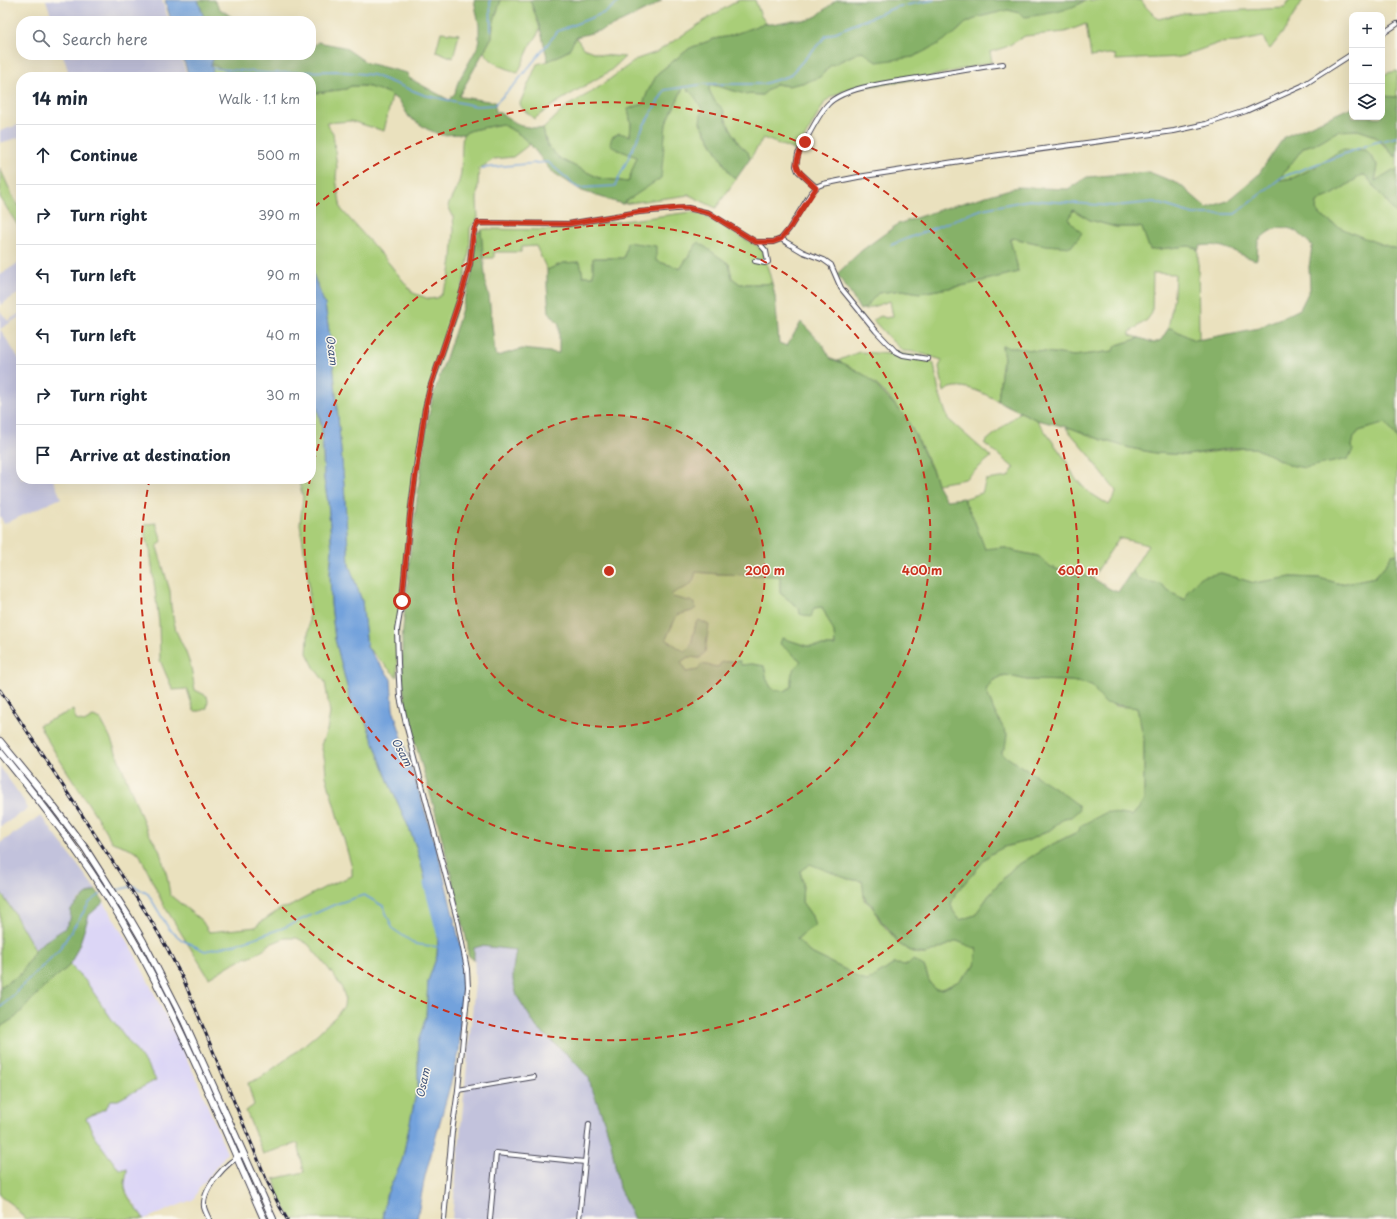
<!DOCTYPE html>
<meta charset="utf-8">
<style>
:root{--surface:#fff;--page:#f6f6f7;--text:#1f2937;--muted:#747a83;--line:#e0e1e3}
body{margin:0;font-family:"Playpen Sans",sans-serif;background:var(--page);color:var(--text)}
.controls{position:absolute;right:12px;top:12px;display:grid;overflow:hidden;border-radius:8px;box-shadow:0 4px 16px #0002}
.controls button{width:36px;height:36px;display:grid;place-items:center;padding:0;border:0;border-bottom:1px solid var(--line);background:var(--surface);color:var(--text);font:20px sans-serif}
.stop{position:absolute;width:12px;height:12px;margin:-9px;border:3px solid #c8321e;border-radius:50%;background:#fff}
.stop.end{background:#c8321e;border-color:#fff;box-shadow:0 1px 4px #0008}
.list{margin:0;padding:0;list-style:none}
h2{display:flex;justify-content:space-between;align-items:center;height:52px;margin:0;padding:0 16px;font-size:17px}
h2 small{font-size:13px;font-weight:400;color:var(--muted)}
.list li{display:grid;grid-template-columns:26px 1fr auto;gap:12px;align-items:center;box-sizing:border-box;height:60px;padding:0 16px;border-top:1px solid var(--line)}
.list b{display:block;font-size:15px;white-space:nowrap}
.list em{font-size:13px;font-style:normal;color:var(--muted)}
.icon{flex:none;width:22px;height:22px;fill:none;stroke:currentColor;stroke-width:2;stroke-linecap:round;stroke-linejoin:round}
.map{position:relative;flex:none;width:1397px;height:1219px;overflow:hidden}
.search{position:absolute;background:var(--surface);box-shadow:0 4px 16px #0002;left:16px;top:16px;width:300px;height:44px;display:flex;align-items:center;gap:10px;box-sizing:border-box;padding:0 14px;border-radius:16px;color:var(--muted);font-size:15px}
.panel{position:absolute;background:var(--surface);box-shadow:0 4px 16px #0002;left:16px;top:72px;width:300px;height:412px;border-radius:16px}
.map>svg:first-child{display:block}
</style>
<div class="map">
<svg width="1397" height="1219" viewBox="0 0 1397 1219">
<rect width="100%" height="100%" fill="#fbf7ec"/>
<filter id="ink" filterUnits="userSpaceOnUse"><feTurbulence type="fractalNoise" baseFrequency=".025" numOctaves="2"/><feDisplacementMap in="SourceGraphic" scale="8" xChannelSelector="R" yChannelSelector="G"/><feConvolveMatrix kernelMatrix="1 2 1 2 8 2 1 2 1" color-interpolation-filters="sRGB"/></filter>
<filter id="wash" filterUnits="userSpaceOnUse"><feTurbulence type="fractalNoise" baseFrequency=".012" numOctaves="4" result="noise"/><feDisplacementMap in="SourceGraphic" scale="16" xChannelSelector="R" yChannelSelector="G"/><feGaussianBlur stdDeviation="0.9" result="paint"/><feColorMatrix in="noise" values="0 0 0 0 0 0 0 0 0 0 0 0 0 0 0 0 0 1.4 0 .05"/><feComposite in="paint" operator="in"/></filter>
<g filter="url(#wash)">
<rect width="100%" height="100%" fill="#eae1be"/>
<polygon fill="#dcd6f6" points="104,902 134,953 173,1031 197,1080 227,1153 198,1190 194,1199 145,1219 144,1219 128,1194 125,1187 125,1182 127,1177 117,1167 103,1148 95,1137 86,1117 93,1114 111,1018 85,980 70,965 80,943 89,915"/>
<g fill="#c2c2dc">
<polygon points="46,0 162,0 169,21 53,21"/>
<polygon points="63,55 180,55 187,77 70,77"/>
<polygon points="21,124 21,137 0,143 0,131"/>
<polygon points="18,263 21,265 21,292 0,305 0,275"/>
<polygon points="0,311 8,321 21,312 21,316 0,329 21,362 21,479 53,479 61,498 4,524 0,516"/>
<polygon points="0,767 24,801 27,809 0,827"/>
<polygon points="41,816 96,890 86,895 78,901 70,920 64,929 41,944 35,950 14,913 0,891 0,843"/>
<polygon points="481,946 516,950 513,969 513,981 569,1056 589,1078 591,1086 605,1123 611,1142 619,1188 634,1219 452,1219 475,983 474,948"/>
</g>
<g fill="#a9ce78" stroke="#66785a">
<path d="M 501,0 L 530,0 L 540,28 L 536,38 L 532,42 L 518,73 C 506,68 489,63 484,51 L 492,37 L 493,24 Z"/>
<path d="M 739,0 L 755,0 L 761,16 L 767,24 L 762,24 L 730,36 L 714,39 L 690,48 L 658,73 L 648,91 L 643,104 L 628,109 C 633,132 633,133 617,149 L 637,157 L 628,182 L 599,178 L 560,159 L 547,145 L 543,129 L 567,106 L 595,90 L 637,59 L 657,52 L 713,15 Z"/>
<polygon points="1085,0 1141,0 1146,7 1158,19 1184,13 1285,8 1289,0 1303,0 1284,31 1270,49 1267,46 1263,37 1238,42 1219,43 1180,57 1116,60 1115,55 1109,54 1091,57 1086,24 1065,32 1025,36 1006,47 990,52 992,62 925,78 846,90 831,97 825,102 797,151 763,138 750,159 748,152 739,144 726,120 723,109 715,102 709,90 709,84 745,94 762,95 776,84 788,86 806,82 820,77 830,66 862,51 898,59 913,57 954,34 966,23 979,17 999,12 1008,10 1019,13 1080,4"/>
<polygon points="441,32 459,34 453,58 436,51"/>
<polygon points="576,37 583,48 601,55 625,57 610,71 556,103 534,119 521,107 520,103 537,64 548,61 568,51"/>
<polygon points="211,64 238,76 242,77 214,77"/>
<polygon points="1397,71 1397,97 1382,96 1382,77 1387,73"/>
<path d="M 351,86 C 365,86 380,87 392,96 L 384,131 L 351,121 L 326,123 L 333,133 L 337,167 L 336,178 L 341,209 L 388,262 L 413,293 L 429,299 L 437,298 L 441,295 L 449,279 L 452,259 L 454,230 L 453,216 L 448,206 C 452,195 460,185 461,172 C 462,159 461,147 463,134 L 472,130 L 502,124 L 519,134 L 530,144 L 513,157 L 494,159 L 479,169 L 477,200 L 478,218 L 470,228 L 470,246 L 467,267 L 460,297 L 425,410 L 399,615 L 397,677 L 367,647 L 362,601 L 349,565 L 344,484 L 332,351 L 325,305 L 311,269 L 311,95 L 313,96 L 316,93 L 346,89 Z"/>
<polygon points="684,86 696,97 703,109 700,123 730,174 736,179 716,208 689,195 622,204 660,178 666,124"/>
<path d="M 1358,130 C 1363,132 1369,133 1373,136 C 1381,140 1390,155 1397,156 L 1397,172 L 1393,170 L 1375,181 L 1378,166 L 1366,150 L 1317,166 L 1293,178 L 1280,180 L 1280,178 L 1288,166 L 1304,147 L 1317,143 L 1338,131 Z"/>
<polygon points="0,168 13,197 21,209 21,231 0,197"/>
<path d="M 1362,175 L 1366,175 L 1397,215 L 1397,249 C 1376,243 1328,227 1316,210 L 1317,203 L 1322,199 L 1332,195 Z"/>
<path d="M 1073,210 L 1090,220 L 1115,227 L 1139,227 L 1142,228 L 1150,250 L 1189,246 L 1196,248 L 1198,251 L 1199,340 L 1194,340 L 1171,328 L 1168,329 L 1174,295 L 1175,274 L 1153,273 L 1152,313 L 1147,320 L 1130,332 L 1130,335 L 1140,338 L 1117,345 L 1113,351 L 1074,356 L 1002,346 L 1004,359 L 1002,365 L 998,401 C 985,394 958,379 944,392 L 939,367 L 942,360 L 916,352 L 903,351 L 891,340 L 873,320 L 881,316 L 886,318 L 893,316 L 890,301 L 866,309 L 866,311 L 863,309 L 878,293 L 902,290 L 920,293 L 966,285 L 1018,272 L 1017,265 L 1010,240 L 1013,238 L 1045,245 L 1068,220 Z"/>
<path d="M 691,212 L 700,214 L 759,247 L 762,247 L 772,283 L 764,284 L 740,284 L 732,278 L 729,264 L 698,242 L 680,269 C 653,257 622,258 593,258 L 594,276 L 583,276 L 580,262 L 563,263 L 547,270 L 536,246 L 521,247 L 521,252 L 494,252 L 494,258 L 483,258 L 481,230 L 485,229 L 554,230 Z"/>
<path d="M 896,351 L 903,354 L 921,356 L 934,364 L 939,393 L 948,419 L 991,457 L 965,479 L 937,484 C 935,474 930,465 926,456 C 908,416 879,376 837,361 L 859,352 L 891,354 Z"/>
<path d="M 315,364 L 315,399 L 322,427 L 324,480 L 328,502 L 332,550 L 330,572 L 331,604 L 335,639 L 351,702 L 364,717 L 389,783 L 409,828 L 417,849 L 427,886 L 434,900 L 439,918 L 437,956 L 428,981 L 426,1017 L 418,1042 L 418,1084 L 402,1161 L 386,1196 L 383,1219 L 292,1219 L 280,1200 L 274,1179 L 304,1172 L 298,1143 L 263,1154 L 246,1111 L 254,1105 L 248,1083 L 260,1078 L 292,1055 L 317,1034 L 336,1016 L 344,1006 L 345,997 L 341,986 L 328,968 L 308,944 L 297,938 L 285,938 L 270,944 L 258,953 L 235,962 L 209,978 L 163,904 L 139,853 L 129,848 L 112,842 C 89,802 61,765 39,725 L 73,710 L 76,720 L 84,722 L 93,717 L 101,720 L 110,737 L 147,831 L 159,849 L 167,876 L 170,895 L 202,921 L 209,932 L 256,927 L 258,924 L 282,908 L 289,907 L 296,903 L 329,885 L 352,876 L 352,868 L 326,776 L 325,761 L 321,745 L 327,730 L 330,713 L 325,682 L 315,669 L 307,653 L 309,621 L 309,583 L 300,524 L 303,497 L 298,479 L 311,479 L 311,372 Z"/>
<polygon points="1020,412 1037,420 1065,459 1075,478 1087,491 1109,505 1115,495 1116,491 1094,463 1092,458 1066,428 1071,428 1099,439 1130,448 1155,453 1187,455 1245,448 1255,448 1276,458 1289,465 1311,466 1345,459 1352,446 1354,437 1359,431 1386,422 1397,439 1397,554 1392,555 1387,563 1375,577 1341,584 1319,578 1291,577 1254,583 1221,573 1185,600 1172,593 1160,584 1138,579 1132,571 1148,545 1119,538 1095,574 1091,577 1080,575 1072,575 1051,567 1038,556 1014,551 1003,547 985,550 973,517 963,499 982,493 986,480 1008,477 1014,468 984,443"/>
<polygon points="156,523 162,541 157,547 170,591 171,607 176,631 185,650 191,667 195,690 207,696 208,701 207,708 200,711 194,711 187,689 173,690 165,672 160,660 159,623 150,550 145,534 146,524"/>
<path d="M 695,572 L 718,574 L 780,576 L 780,593 L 799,608 L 800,614 L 814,608 L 822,607 L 834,631 L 835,646 L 807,646 L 782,638 L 794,655 L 801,661 C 792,669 791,675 791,687 L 785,691 L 772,689 L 767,680 L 764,666 L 752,664 L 740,665 L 740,661 L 722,662 L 718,667 L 686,672 L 681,662 L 688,657 L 700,658 L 696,623 L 691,645 L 685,653 L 666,639 L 677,615 L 692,611 L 682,600 L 673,597 L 671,595 C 684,583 690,593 695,572 Z"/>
<path d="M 1005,675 L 1027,680 L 1071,681 L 1093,685 C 1096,692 1106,702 1114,705 C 1119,708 1130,706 1137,708 L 1144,739 L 1144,800 L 1139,808 L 1132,816 L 1079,831 L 1049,846 L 1013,868 L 992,891 L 975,915 L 960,920 L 953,911 L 951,904 L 955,894 L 989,855 L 1004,847 L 1027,841 L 1038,836 L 1050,830 L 1064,818 L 1071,817 L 1078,805 L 1002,754 L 1002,750 L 1007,735 L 994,711 L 986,690 L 992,681 Z"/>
<path d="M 810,863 L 848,879 L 862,881 L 864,889 L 864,900 C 876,907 875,915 882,924 C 893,935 909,960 929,953 C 938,950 947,945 957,941 L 977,949 L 975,966 L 957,982 L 943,989 L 935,989 L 930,983 L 924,966 L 894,964 L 868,981 L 859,980 L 848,971 L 809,952 L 797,939 L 809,929 L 812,916 L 802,902 L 803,883 L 800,871 Z"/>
<polygon points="0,891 14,913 35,950 20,975 0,987"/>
<path d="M 70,965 L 85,980 L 111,1018 L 149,1068 L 156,1080 L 118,1100 L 111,1100 L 106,1108 L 86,1118 L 95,1137 L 117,1167 L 120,1169 L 127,1169 C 127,1176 124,1182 125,1188 C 128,1200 138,1209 144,1219 L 25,1219 L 13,1205 L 0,1195 L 0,1027 L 16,1017 L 40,991 Z"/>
</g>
<g fill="#86b168" stroke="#546a52" fill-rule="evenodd">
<polygon points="198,0 214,0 220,9 238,21 205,21"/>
<path d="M 474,0 L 501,0 L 493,24 L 492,37 L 459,96 L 461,97 L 495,102 L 495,112 L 500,113 L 521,126 L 543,129 L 547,145 L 560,159 L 599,178 L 628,182 L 637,157 L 616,149 L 610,144 L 612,137 L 619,133 L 630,136 L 631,124 L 628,109 L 643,104 L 648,91 L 658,73 L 690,48 L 714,39 L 730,36 L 762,24 L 772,24 L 793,20 L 808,20 L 817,16 L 836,0 L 1085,0 C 1069,12 1045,14 1025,17 L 1019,13 L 1008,10 L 979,17 L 966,23 L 954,34 L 937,45 L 913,57 L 877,62 L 862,51 L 830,66 L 820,77 L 806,82 L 788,86 L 776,84 L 762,95 L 745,94 L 710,84 L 709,90 L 715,102 L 723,109 L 726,120 L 739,144 L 748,152 L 750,159 L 736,179 L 730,174 L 700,122 L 702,109 L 695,97 L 684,86 L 666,124 L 661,178 L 622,204 L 582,191 L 551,171 L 530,144 L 519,134 L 502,124 L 472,130 L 463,134 L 441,135 L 427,129 L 409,117 L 400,102 L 388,93 L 366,86 L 351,86 L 346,89 L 316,93 L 313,96 L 311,95 L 311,77 L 242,77 L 238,76 L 211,64 L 215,55 L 311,55 L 311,48 L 318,42 L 344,47 L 367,63 L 407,73 L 409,78 L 449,100 L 455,93 L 458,82 L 477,48 L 479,39 L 479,25 Z"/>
<polygon points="530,0 662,0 654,6 617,24 603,30 576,37 568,51 548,61 540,28"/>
<path d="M 1382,96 L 1397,97 L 1397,156 L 1394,156 L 1385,145 L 1373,135 L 1358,130 L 1338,131 L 1317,143 L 1304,147 L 1280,178 L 1280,180 L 1293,178 L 1317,166 L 1342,149 L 1366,150 L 1378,166 L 1375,181 L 1393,170 L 1397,172 L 1397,215 L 1365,175 L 1362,175 L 1332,195 L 1322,199 L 1317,203 L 1316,210 C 1328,227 1377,243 1397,249 L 1397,277 L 1396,279 L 1397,282 L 1397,439 L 1386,423 L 1359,431 L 1354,437 L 1352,446 L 1353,450 L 1348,459 L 1305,468 L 1289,465 L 1276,458 L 1255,448 L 1232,448 L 1187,455 L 1155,453 L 1130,448 L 1099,439 L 1071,428 L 1037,420 L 998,401 L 1002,365 L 1004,359 L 1002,346 L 1074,356 L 1113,351 L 1117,345 L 1140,338 L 1154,343 L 1161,340 L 1168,329 L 1171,328 L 1194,340 L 1203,339 L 1259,328 L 1270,322 L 1284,317 L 1300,309 L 1310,289 L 1309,267 L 1312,246 C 1294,225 1278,220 1258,241 L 1257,258 L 1256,260 C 1235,254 1224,242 1200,246 L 1198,251 L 1196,248 L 1189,246 L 1150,250 L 1142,228 L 1139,227 L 1116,227 L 1090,220 L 1073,210 L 1069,220 L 1082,233 L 1071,247 L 1045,245 L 1013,238 L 1010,240 L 1017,265 L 1018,272 L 966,285 L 920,293 L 902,290 L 878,293 L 865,308 L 860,310 L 852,296 L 837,274 L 861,251 L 898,224 L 942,209 L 1017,187 L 1068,189 L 1087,177 L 1149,172 L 1179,184 L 1207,208 L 1227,201 L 1258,175 L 1284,137 L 1352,107 L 1352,117 L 1382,117 Z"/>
<path d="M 481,230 L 486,286 L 489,296 L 494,343 L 495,354 L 497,356 L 522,349 L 559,353 L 559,324 L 549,312 L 547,286 L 547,270 L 563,263 L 580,262 L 583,276 L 593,276 L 593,258 L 624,258 L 627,242 L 656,246 L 656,261 L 673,266 L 680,269 L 698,242 L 729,264 L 732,278 L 740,284 L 764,284 L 772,283 L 775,296 L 779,343 L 787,346 L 801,322 L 823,345 L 831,359 L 845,364 L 868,377 L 905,416 L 917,438 L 935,477 L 937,484 L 946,500 L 963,498 L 973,517 L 985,549 L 1003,547 L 1014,551 L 1038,556 L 1051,567 L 1072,575 L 1080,575 L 1091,577 L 1110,589 L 1118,592 L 1132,571 L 1138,579 L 1160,584 L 1172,593 L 1185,600 L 1187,592 L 1200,577 L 1221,573 L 1254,583 L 1291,577 L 1319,578 L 1341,584 L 1375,577 L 1387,563 L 1392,555 L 1397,554 L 1397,1219 L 634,1219 L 619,1188 L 611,1142 L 605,1123 L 591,1086 L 589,1078 L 569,1056 L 537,1028 L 517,996 L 513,981 L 513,969 L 516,950 L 481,946 L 474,948 L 474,960 L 468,955 L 468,946 L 457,898 L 434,807 L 417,749 L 406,707 L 402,678 L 402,639 L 411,543 L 427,424 L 433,396 L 458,322 L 471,278 L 476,233 ZM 696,572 L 718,574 L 780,576 L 780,593 L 799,608 L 800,614 L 811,617 L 814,608 L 822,607 L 834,632 L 835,646 L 807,646 L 782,638 L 780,644 L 801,661 C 791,671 791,673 791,687 L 785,691 L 772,689 L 767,680 L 764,666 L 752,664 L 741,665 L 740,661 L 722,662 L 718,667 L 701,664 L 698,670 L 686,672 L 681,662 L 688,657 L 700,658 L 705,652 L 709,625 L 699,620 L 696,623 L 691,645 L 685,652 L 666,639 L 677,615 L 692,611 L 696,608 L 693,602 L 673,597 L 671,595 C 679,588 689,589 693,581 C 694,579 695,575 696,572 ZM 1005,675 L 1027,680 L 1071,681 L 1092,685 L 1097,693 L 1105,703 L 1137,708 L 1144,739 L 1144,800 L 1139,808 L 1132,816 L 1107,812 L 1080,826 L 1079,831 L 1049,846 L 1013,868 L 992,891 L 975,915 L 960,920 L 953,911 L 951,904 L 955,894 L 989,855 L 1004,847 L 1027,841 L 1050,830 L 1064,818 L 1071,817 L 1079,810 L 1078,805 L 1058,790 L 1002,754 L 1002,750 L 1005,748 L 1007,735 L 994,711 L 986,690 L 992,681 ZM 810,864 L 848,879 L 862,881 C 864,889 862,901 871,904 L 883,924 L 886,926 L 900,945 L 915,953 L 927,954 L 957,941 L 977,949 L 975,966 L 957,982 L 943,989 L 935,989 L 930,983 L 924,966 L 913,960 L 908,965 L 894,964 L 868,981 L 859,979 L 848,971 L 809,952 L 797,939 L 809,929 L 815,926 L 812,916 L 802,902 L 803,883 L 800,871 Z"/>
<polygon points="96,890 104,902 89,915 80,943 70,965 40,991 16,1017 0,1027 0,987 20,975 35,950 41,944 64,929 70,920 71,909 86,895"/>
</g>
<g fill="#73a2dc" stroke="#4a628c">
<polygon points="165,0 198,0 205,21 171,21"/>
<polygon points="182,55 215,55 211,64 214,77 189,77"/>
<polygon points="311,269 325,305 332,351 344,484 349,565 362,601 367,647 391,679 393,709 438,853 464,960 459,1053 425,1176 417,1219 383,1219 386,1196 402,1161 418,1084 418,1042 426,1017 428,981 437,956 439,918 434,900 427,886 417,849 409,828 389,783 364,717 351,702 335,639 331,604 330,572 332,550 328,502 324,480 322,427 315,399 315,364 311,337"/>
</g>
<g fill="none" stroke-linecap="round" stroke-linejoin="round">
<g stroke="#73a2dc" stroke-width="1.5">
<polyline points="490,0 491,31"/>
<polyline points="210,68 269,73 336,71 373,75 424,95 476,106 494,105 516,83 558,31 606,12 621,0"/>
<polyline points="482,168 548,162 578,188 615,186 644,125 665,90 705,84 763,84 789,76 826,36 896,7 934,0"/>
<polyline points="891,245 982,209 1029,200 1114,206 1154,202 1193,214 1235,214 1282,177 1373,143 1397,137"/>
<polyline points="117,890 134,886 148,894 169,929 182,940 205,951 236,944 283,928 336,904 364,895 383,906 393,929 415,944 439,947"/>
<polyline points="0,1008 59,950 90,902 101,894"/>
</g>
<polyline stroke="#73a2dc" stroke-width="9" points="428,883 442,936"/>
</g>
</g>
<g filter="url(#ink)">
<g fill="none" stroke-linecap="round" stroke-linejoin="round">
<g stroke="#403f4f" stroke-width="6">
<g id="street">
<polyline points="1382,34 1397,24"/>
<path d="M 816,187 L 798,171 L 796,166 L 798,154 C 806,141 818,114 828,104 C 846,86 894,82 918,78 C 947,73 975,68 1003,64"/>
<polyline points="781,239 803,252 824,260 831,265 841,288 876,331 895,351 903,355 928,359"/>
<polyline points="755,261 765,263 768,262 766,251 759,243"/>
<polyline points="458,1090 534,1077"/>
<path d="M 209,1219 C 207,1215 205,1211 204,1207 C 202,1188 227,1162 243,1154"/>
<polyline points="444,1219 452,1132 458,1090 468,987 467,969 458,923 406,724 400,697 398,663 397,630 402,601 410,515 417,460 425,409 430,388 462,292 470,264 473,235 475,228 478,223 568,224 639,212 688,208 709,213 756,242 773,242 781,239 789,229 811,193 818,186 823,184 858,177 999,155 1174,131 1206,124 1246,111 1302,86 1352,54"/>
<polyline points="490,1219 496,1153 585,1162"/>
<polyline points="579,1219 589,1124"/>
</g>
</g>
<g stroke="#403f4f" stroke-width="8">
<g id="secondary">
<polyline points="0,741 50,802 85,848 129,917 143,941 184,1021 273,1219"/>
<path d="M 0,752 C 50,813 98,876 136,945 C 185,1033 223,1127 264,1219"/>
</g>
</g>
<use href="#street" stroke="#fff" stroke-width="4"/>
<use href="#secondary" stroke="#fff" stroke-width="6"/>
<g stroke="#22223b" stroke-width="3">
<polyline id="rail" points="0,690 149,917 168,950 184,981 267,1181 280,1207 287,1219"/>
</g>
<use href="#rail" stroke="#fbf7ec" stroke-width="1.5" stroke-dasharray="4.5" stroke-linecap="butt"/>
</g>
</g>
<g fill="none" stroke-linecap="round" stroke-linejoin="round" filter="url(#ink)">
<path stroke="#c8321e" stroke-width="5" d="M 402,601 L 410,515 L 425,409 L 430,388 L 462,292 L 470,264 L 473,235 L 475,228 L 478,223 L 568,224 L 639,212 L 678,208 L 688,208 L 709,213 L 756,242 L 773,242 L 781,239 L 789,229 L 816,188 C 796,168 790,168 805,142"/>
</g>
<circle cx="609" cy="571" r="156" fill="#c8321e" fill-opacity=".12"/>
<g fill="none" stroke="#c8321e" stroke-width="2" stroke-dasharray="7 5">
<circle cx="609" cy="571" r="156"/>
<path d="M311 474A313 313 0 1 1 310 479"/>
<path d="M314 207A469 469 0 1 1 149 482"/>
</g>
<g text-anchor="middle" stroke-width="3" stroke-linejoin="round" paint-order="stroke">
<g font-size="11" font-style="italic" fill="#42557b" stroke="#fbf7ec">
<text transform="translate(332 350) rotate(82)" y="4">Osam</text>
<text transform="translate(402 752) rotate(61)" y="4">Osam</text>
<text transform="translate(423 1083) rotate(-78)" y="4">Osam</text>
</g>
</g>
<circle cx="609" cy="571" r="6" fill="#c8321e" stroke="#fbf7ec" stroke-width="2"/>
<g font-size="12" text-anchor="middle" font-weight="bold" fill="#c8321e" stroke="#fbf7ec" stroke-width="3" stroke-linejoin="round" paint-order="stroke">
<text x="765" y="575">200 m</text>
<text x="922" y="575">400 m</text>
<text x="1078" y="575">600 m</text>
</g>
</svg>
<div class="controls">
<button>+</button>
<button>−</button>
<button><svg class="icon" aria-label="layers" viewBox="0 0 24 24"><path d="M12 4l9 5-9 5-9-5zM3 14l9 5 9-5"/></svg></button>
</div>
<div class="stop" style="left:402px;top:601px"></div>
<div class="stop end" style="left:805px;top:142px"></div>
<div class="search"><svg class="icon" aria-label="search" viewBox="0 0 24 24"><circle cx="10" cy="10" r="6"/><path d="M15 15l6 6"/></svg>Search here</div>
<section class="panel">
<h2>14 min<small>Walk · 1.1 km</small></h2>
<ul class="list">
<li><svg class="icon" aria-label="ahead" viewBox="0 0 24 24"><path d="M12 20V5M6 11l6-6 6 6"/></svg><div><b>Continue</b></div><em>500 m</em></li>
<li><svg class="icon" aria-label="right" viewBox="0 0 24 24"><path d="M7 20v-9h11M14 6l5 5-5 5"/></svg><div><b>Turn right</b></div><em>390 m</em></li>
<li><svg class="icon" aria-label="left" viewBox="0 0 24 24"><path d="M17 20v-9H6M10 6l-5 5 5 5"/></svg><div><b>Turn left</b></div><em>90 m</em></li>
<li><svg class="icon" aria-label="left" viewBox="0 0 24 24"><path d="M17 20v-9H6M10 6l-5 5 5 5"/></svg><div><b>Turn left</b></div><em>40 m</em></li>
<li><svg class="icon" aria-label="right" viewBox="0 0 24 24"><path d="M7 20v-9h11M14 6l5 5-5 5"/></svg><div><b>Turn right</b></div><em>30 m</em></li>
<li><svg class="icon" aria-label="arrive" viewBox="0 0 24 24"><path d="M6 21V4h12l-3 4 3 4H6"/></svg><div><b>Arrive at destination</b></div></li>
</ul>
</section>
</div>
